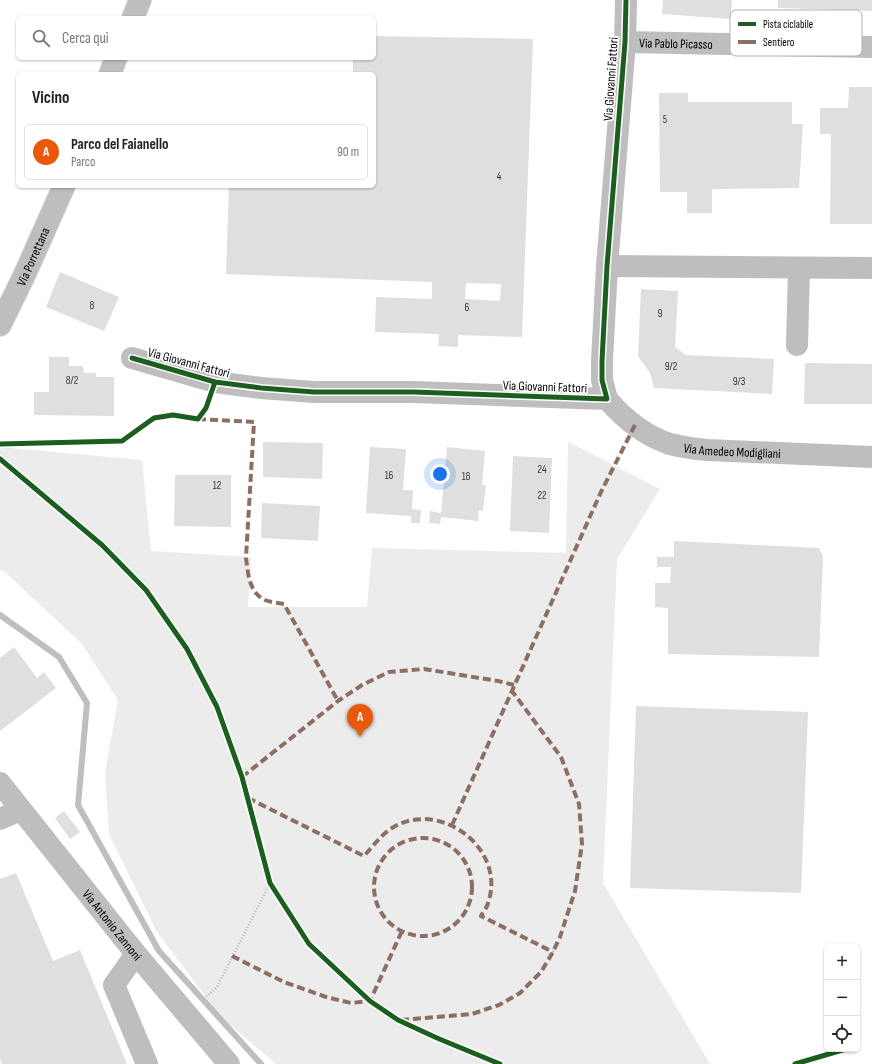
<!DOCTYPE html>
<html lang="it">
<meta charset="utf-8">
<style>
:root{--surface:#fff;--page:#f6f6f6;--text:#222;--muted:#767676;--line:#e0e0e0;--accent:#ea580c}
body{margin:0;font-family:"Sofia Sans Condensed",sans-serif;background:var(--page);color:var(--text)}
.controls{position:absolute;right:12px;bottom:12px;display:grid;overflow:hidden;border-radius:6px;box-shadow:0 1px 3px #0004}
.controls button{width:36px;height:36px;display:grid;place-items:center;padding:0;border:0;border-bottom:1px solid var(--line);background:var(--surface);color:var(--text);font:20px sans-serif}
.you{position:absolute;left:440px;top:474px;width:14px;height:14px;margin:-10px;border:3px solid #fff;border-radius:50%;background:#1a73e8;box-shadow:0 0 0 6px #1a73e833}
.badge{display:grid;place-items:center;width:26px;height:26px;border-radius:50%;background:var(--accent);color:#fff;font-size:13px;font-weight:700}
.pin{position:absolute;translate:-50% -33px;filter:drop-shadow(0 1px 2px #0008)}
.pin::after{content:'';position:absolute;top:21px;width:14px;height:12px;background:inherit;clip-path:polygon(0 0,100% 0,50% 100%)}
.list{margin:0;padding:0;list-style:none}
h2{display:flex;justify-content:space-between;align-items:center;height:52px;margin:0;padding:0 16px;font-size:17px}
h2 small{font-size:13px;font-weight:400;color:var(--muted)}
.list li{display:grid;grid-template-columns:26px 1fr auto;gap:12px;align-items:center;box-sizing:border-box;height:56px;margin:0 8px 8px;padding:0 8px;border:1px solid var(--line);border-radius:6px}
.list b{display:block;font-size:15px;white-space:nowrap}
.list p{margin:0;font-size:13px;white-space:nowrap;color:var(--muted)}
.list em{font-size:13px;font-style:normal;color:var(--muted)}
.icon{flex:none;width:22px;height:22px;fill:none;stroke:currentColor;stroke-width:2;stroke-linecap:round;stroke-linejoin:round}
.map{position:relative;flex:none;width:872px;height:1064px;overflow:hidden}
.search{position:absolute;background:var(--surface);box-shadow:0 1px 3px #0004;left:16px;top:16px;width:360px;height:44px;display:flex;align-items:center;gap:10px;box-sizing:border-box;padding:0 14px;border-radius:6px;color:var(--muted);font-size:15px}
.panel{position:absolute;background:var(--surface);box-shadow:0 1px 3px #0004;left:16px;top:72px;width:360px;height:116px;border-radius:6px}
.map>svg:first-child{display:block}
</style>
<div class="map">
<svg width="872" height="1064" viewBox="0 0 872 1064">
<rect width="100%" height="100%" fill="#fff"/>
<polygon fill="#ececec" points="568,442 660,489 617,559 603,883 710,1064 276,1064 221,1017 157,932 109,834 105,773 118,700 82,644 4,571 0,570 0,447 142,460 151,551 251,557 248,607 367,607 372,548 566,553"/>
<g fill="none" stroke-linecap="round" stroke-linejoin="round">
<polyline stroke="#bfbfbf" stroke-width="6" points="0,615 59,657 87,703 78,805 159,951 261,1064"/>
</g>
<g fill="#dfdfdf" fill-rule="evenodd">
<polygon points="663,0 732,0 731,19 662,14"/>
<polygon points="778,0 872,0 872,11 778,8"/>
<path d="M 374,36 L 533,39 L 522,337 L 458,335 L 458,347 L 438,346 L 439,334 L 375,332 L 376,297 L 432,299 L 432,282 L 226,274 L 229,186 L 374,186 L 374,74 L 353,74 L 353,58 L 374,58 ZM 466,283 L 501,284 L 500,301 L 465,299 Z"/>
<polygon points="849,87 872,87 872,224 830,224 831,134 820,134 820,108 848,108"/>
<polygon points="659,93 688,93 688,102 792,102 792,124 803,124 799,188 712,189 712,213 687,213 687,192 660,192"/>
<polygon points="60,272 119,297 104,331 46,307"/>
<polygon points="641,289 678,291 675,347 686,355 774,359 772,394 654,388 650,373 638,356"/>
<polygon points="49,357 69,357 69,366 83,366 84,373 96,373 96,377 114,377 114,416 34,415 34,392 49,392"/>
<polygon points="805,363 872,364 872,404 804,404"/>
<polygon points="263,442 323,443 322,479 263,477"/>
<polygon points="370,447 406,449 403,490 413,490 412,509 421,510 420,523 411,523 411,516 366,513"/>
<polygon points="447,447 485,451 482,485 486,485 483,511 479,510 478,521 441,517 440,524 429,523 430,511 441,513"/>
<polygon points="513,456 552,458 549,533 510,531"/>
<polygon points="175,475 231,475 231,527 174,526"/>
<polygon points="262,503 320,506 318,541 261,538"/>
<polygon points="674,541 819,548 823,556 819,657 668,654 668,608 655,607 655,583 670,583 671,567 657,567 657,557 674,557"/>
<polygon points="14,647 37,678 44,672 56,688 0,731 0,658"/>
<polygon points="636,706 808,712 801,893 630,888"/>
<polygon points="64,811 80,832 70,839 55,818"/>
<polygon points="16,873 53,961 80,950 127,1064 2,1064 0,1059 0,879"/>
</g>
<g fill="none" stroke-linecap="round" stroke-linejoin="round">
<g stroke="#dbdbdb" stroke-width="24">
<g id="major">
<polyline points="133,18 140,0"/>
<polyline points="110,74 116,58"/>
<path id="s4" d="M 0,325 L 24,276 L 64,186"/>
</g>
</g>
<polyline stroke="#b9b9b9" stroke-width="2.5" stroke-dasharray="1 2" stroke-linecap="butt" points="202,1001 217,987 270,883"/>
<g stroke="#bebebe" stroke-width="22">
<path id="s1" d="M 625,42 L 872,47"/>
<polyline points="607,266 872,268"/>
<polyline points="797,345 799,268"/>
<polyline points="132,358 215,382 261,388 314,392 414,392 607,399 602,380 602,361 607,266 625,42 626,0"/>
<path id="s2" d="M 607,399 C 624,419 646,436 670,444 C 682,447 695,449 707,450 L 872,457"/>
<path id="s3" d="M 0,783 L 136,954 L 229,1064"/>
<polyline points="0,819 21,810"/>
<polyline points="136,954 114,985 147,1064"/>
</g>
<use href="#major" stroke="#bebebe" stroke-width="22"/>
<g stroke="#8d6e63" stroke-width="4" stroke-dasharray="8 4" stroke-linecap="butt">
<path d="M 198,419 L 254,422 L 246,558 C 248,573 249,593 265,600 C 270,602 278,603 284,604 L 338,701"/>
<polyline points="242,777 338,701 362,685 389,672 424,669 498,681 514,685"/>
<path d="M 248,798 L 364,856 C 373,846 381,835 392,828 C 440,798 507,849 488,903 C 487,908 483,912 481,916 L 553,952"/>
<polyline points="452,825 601,492 635,425"/>
<circle cx="423" cy="887" r="49"/>
<polyline points="232,956 284,982 326,997 351,1003 370,1001 402,931"/>
<polyline points="401,1020 472,1014 499,1005 520,993 541,972 553,952 560,937 575,891 582,844 579,804 561,757 512,691"/>
</g>
<g stroke="#fff" stroke-width="8">
<g id="cycleway">
<polyline points="132,358 215,382 261,388 314,392 414,392 607,399 602,380 602,361 607,266 625,42 626,0"/>
<polyline points="0,444 122,441 154,418 173,415 198,419 206,408 215,382"/>
<polyline points="0,459 102,545 146,590 187,649 217,707 242,777 270,883 309,944 370,1001 398,1020 437,1038 500,1064"/>
<polyline points="795,1064 846,1049"/>
</g>
</g>
<use href="#cycleway" stroke="#1b5e20" stroke-width="5"/>
</g>
<g text-anchor="middle" stroke-width="3.5" stroke-linejoin="round" paint-order="stroke">
<g font-size="11" fill="#383838">
<text x="665" y="123">5</text>
<text x="499" y="180">4</text>
<text x="92" y="309">8</text>
<text x="467" y="311">6</text>
<text x="660" y="317">9</text>
<text x="671" y="370">9/2</text>
<text x="72" y="384">8/2</text>
<text x="739" y="385">9/3</text>
<text x="542" y="473">24</text>
<text x="389" y="479">16</text>
<text x="466" y="480">18</text>
<text x="217" y="489">12</text>
<text x="542" y="499">22</text>
</g>
<g font-size="13" fill="#000" stroke="#fff">
<text dy="5" stroke="none"><textPath href="#s1" startOffset="51">Via Pablo Picasso</textPath></text>
<text transform="translate(610 79) rotate(-86)" y="5">Via Giovanni Fattori</text>
<text dy="5" stroke="none"><textPath href="#s4" startOffset="76">Via Porrettana</textPath></text>
<text transform="translate(189 362) rotate(15)" y="5">Via Giovanni Fattori</text>
<text transform="translate(545 386) rotate(2)" y="5">Via Giovanni Fattori</text>
<text dy="5" stroke="none"><textPath href="#s2" startOffset="141">Via Amedeo Modigliani</textPath></text>
<text dy="5" stroke="none"><textPath href="#s3" startOffset="181">Via Antonio Zannoni</textPath></text>
</g>
</g>
<rect x="730" y="10" width="132" height="46" rx="6" fill="#fff" stroke="#b2b2b2" stroke-width="1"/>
<rect x="738" y="22" width="18" height="4" fill="#1b5e20"/>
<rect x="738" y="40" width="18" height="4" fill="#8d6e63"/>
<g font-size="11" fill="#000">
<text x="763" y="28">Pista ciclabile</text>
<text x="763" y="46">Sentiero</text>
</g>
</svg>
<div class="controls">
<button>+</button>
<button>−</button>
<button><svg class="icon" aria-label="locate" viewBox="0 0 24 24"><circle cx="12" cy="12" r="6"/><path d="M12 2v4M12 18v4M2 12h4M18 12h4"/></svg></button>
</div>
<div class="you"></div>
<div class="pin badge" style="left:360px;top:737px">A</div>
<div class="search"><svg class="icon" aria-label="search" viewBox="0 0 24 24"><circle cx="10" cy="10" r="6"/><path d="M15 15l6 6"/></svg>Cerca qui</div>
<section class="panel">
<h2>Vicino<small></small></h2>
<ul class="list">
<li><span class="badge">A</span><div><b>Parco del Faianello</b><p>Parco</p></div><em>90 m</em></li>
</ul>
</section>
</div>
